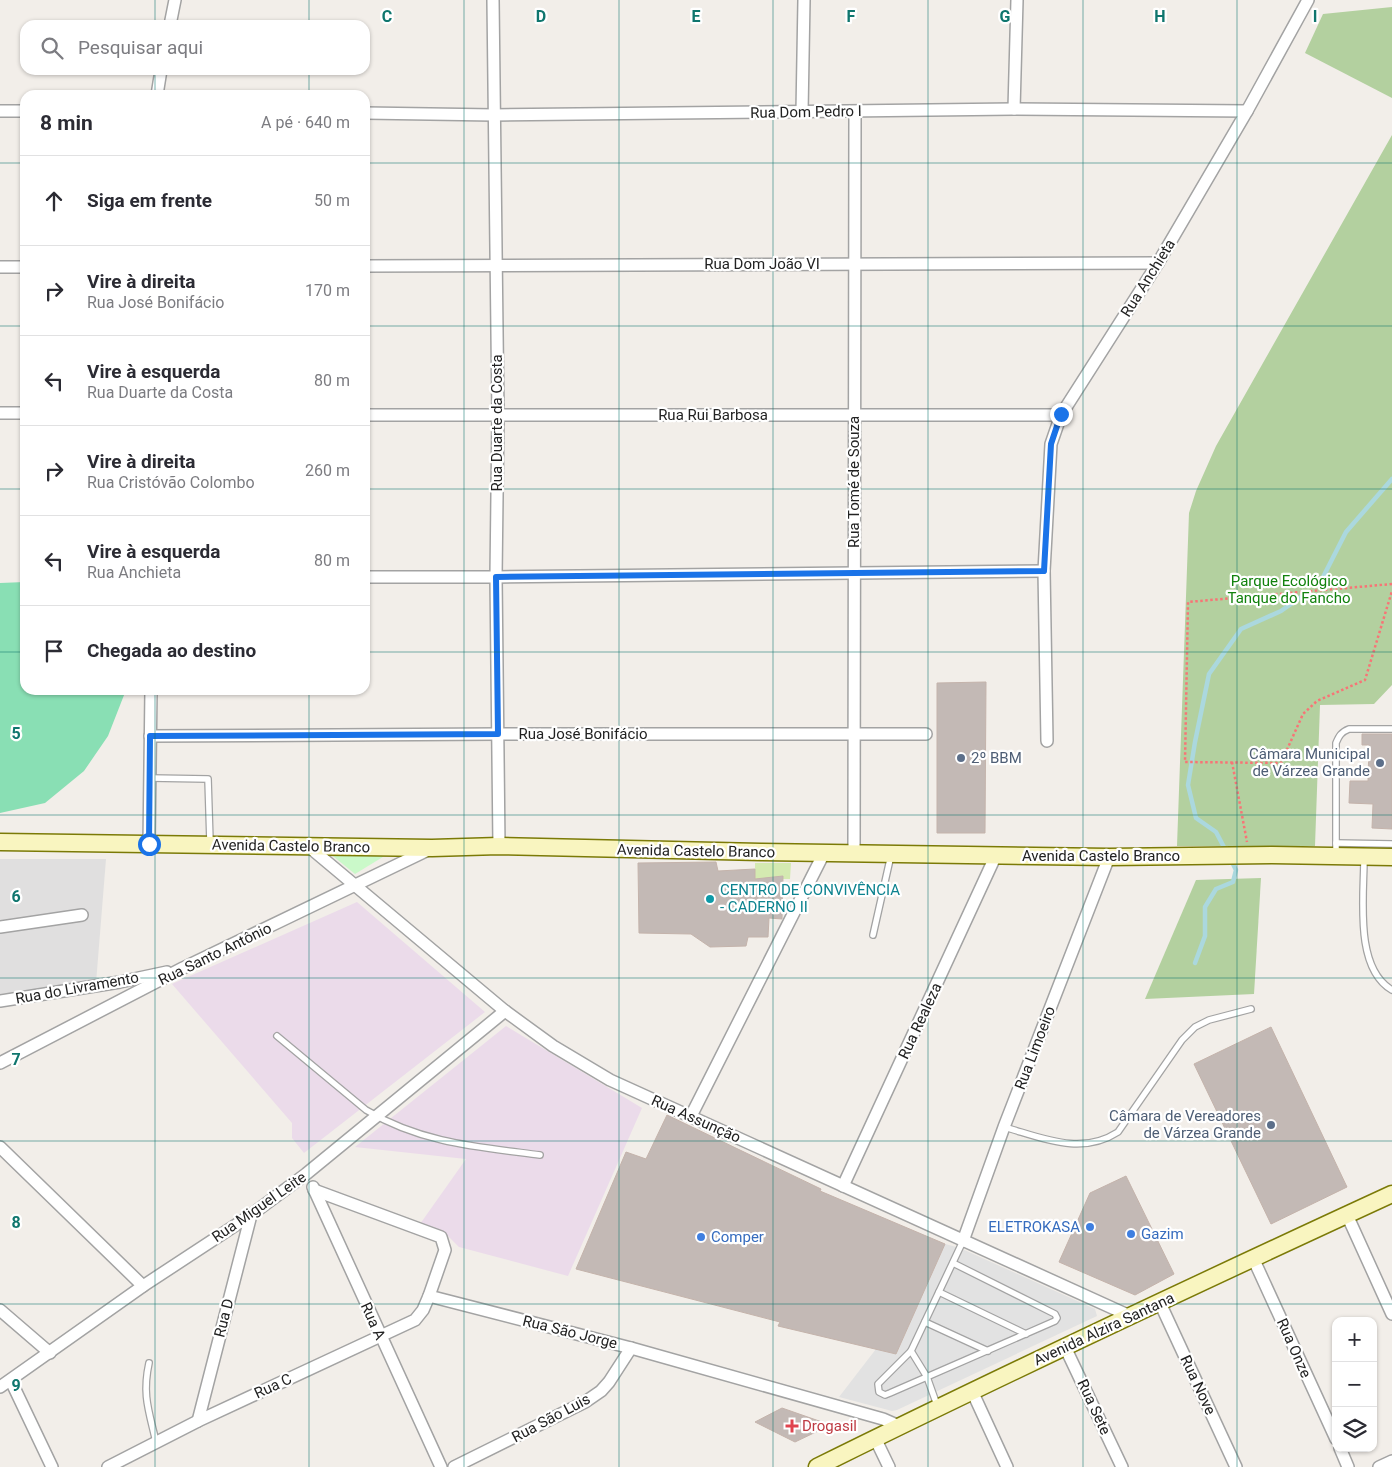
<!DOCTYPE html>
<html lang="pt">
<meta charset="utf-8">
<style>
:root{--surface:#fff;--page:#f2f2f3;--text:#2b2b33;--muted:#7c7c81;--line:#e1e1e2}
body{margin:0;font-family:Roboto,sans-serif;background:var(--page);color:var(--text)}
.controls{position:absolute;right:15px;bottom:15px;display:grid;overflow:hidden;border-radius:10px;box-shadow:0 1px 4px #0004}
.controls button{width:45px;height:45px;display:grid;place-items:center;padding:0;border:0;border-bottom:1px solid var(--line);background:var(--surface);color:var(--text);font:25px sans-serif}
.stop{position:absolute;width:15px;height:15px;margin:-11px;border:4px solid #1a73e8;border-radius:50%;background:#fff}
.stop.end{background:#1a73e8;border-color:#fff;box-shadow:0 1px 5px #0008}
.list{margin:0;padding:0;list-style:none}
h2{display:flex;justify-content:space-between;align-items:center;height:65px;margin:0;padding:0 20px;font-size:21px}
h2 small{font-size:16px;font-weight:400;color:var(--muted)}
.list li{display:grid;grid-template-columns:32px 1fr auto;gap:15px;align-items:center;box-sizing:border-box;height:90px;padding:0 20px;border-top:1px solid var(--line)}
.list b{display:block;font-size:19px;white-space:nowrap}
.list p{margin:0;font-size:16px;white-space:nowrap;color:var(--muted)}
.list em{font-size:16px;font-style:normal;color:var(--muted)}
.icon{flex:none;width:28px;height:28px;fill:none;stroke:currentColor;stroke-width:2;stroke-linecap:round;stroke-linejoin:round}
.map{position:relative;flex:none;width:1392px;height:1467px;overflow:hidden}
.search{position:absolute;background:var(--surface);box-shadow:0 1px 4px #0004;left:20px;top:20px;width:350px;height:55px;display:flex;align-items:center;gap:12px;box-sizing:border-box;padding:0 18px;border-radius:15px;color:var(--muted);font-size:19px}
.panel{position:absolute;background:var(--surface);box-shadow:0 1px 4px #0004;left:20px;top:90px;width:350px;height:605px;border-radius:15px}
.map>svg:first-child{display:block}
</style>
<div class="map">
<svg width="1392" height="1467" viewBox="0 0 1392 1467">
<rect width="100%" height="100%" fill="#f2eee9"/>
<polygon fill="#e0dfdf" points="0,859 106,859 96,983 0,994"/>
<g fill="#ebdbea">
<polygon points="357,902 485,1012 304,1153 292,1138 292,1123 172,984"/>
<polygon points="506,1026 642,1108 568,1276 459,1247 445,1233 420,1224 466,1159 355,1147"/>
</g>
<polygon fill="#d4eab1" points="755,863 791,863 790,879 755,879"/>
<g fill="#b3d09f">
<polygon points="1392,7 1392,98 1305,53 1323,14"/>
<polygon points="1392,135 1392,685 1374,704 1320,705 1315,846 1177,846 1189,513 1196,491 1216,446"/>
<polygon points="1261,878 1254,994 1145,999 1196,880"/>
</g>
<polygon fill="#caf9c9" points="328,852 391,852 355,874"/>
<polygon fill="#89dfb4" points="25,582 25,690 126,690 108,736 84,771 45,803 0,813 0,583"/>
<polygon fill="#e2e2e2" points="945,1244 960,1248 1095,1309 1097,1316 897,1410 892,1411 839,1397 876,1349 896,1354"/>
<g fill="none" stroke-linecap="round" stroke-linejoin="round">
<g stroke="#abd8de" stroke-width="4.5">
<polyline points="1319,585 1346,532 1392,479"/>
<polyline points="1226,851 1216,832 1196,818 1188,785 1195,742 1209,674 1241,629 1281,611 1301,597"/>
<polyline points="1195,963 1205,936 1205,907 1216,889 1233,882 1236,870 1231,860"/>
</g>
</g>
<g fill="#c3b9b5" stroke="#c4b3ab">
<polygon points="986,682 985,833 937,833 937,683"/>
<polygon points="1362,734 1392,734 1392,829 1372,828 1373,804 1349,803 1350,781 1368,781 1369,745 1362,745"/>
<polygon points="716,862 718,871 755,869 755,879 783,876 782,919 769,918 768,937 748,937 746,946 710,947 691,934 639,933 638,863"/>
<polygon points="1271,1027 1347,1187 1271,1224 1194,1064"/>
<polygon points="667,1115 821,1189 820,1191 945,1244 896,1354 778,1326 780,1322 576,1269 626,1152 646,1159"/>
<polygon points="1126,1176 1174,1274 1135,1295 1059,1262 1090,1193"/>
<polygon points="782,1408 822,1422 818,1431 795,1442 755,1422"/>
</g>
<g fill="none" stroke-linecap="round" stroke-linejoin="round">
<g stroke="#a3a3a3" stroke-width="8">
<g id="lane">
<polyline points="150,778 208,779 210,842"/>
<polyline points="1336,843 1392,844"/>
<path d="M 1336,856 L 1336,743 C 1339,736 1341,732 1349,729 L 1392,729"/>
<path d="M 1364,858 C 1364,896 1354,968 1392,990"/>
<polyline points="873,935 891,855"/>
<path d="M 277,1036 L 366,1110 C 421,1143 478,1147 540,1155"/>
<path d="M 1004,1127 C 1043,1138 1081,1156 1118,1132 L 1182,1040 L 1195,1027 L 1209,1020 L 1251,1009"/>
<polyline points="939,1292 1026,1334"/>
<polyline points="925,1322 988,1351"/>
<polyline points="911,1351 878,1384 879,1392 885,1395 890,1393 1055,1321 1057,1318 1055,1314 953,1263"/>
<path d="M 149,1363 C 142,1395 149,1411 156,1442"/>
<polyline points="937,1405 927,1377 911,1351 963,1241"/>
</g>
</g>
<g stroke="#a3a3a3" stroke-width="14">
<g id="street">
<polyline points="493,0 498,415 496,577 499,846"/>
<polyline points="170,25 175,0"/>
<polyline points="157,95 161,70"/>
<polyline points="1014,109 1017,0"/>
<polyline points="0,111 25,111"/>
<polyline points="802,112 804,0"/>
<polyline points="365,113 494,115 1014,109 1247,111"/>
<polyline points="365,266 1158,263"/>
<polyline points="0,267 25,267"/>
<polyline points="0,413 25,413"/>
<polyline points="365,415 1061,415"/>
<polyline points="365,577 496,577 1044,571"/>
<polyline points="150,736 498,734 926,734"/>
<polyline points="1047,741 1044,571 1051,444 1061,415 1158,263 1247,111 1308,0"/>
<polyline points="149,844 151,690"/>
<polyline points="308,846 505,1011 553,1046 610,1080 1130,1316"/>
<polyline points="854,853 855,112"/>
<polyline points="0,927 82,915"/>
<polyline points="0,1001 120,982 167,972"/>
<polyline points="0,1063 183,968 428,850"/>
<polyline points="691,1116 824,853"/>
<polyline points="0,1147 143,1286"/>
<polyline points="843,1186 996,855"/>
<polyline points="313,1187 441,1467"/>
<polyline points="1347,1215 1392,1314"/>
<polyline points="963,1241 1004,1127 1109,857"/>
<polyline points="1253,1258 1336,1439"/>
<polyline points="429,1296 631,1348 883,1419 899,1426"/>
<polyline points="1160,1303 1236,1467"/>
<polyline points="0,1310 50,1353"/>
<polyline points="1065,1347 1122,1467"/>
<polyline points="11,1381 52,1467"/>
<polyline points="0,1387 143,1286 251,1215 306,1174 505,1011"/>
<polyline points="972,1391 1007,1467"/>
<polyline points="198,1421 251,1215"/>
<polyline points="875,1438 889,1467"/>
<polyline points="1340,1448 1348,1467"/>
<polyline points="108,1467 198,1421 415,1320 423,1310 429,1296 445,1250 441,1237 314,1190"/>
<polyline points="454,1467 585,1402 601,1391 609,1382 631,1348"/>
<polyline points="1379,1467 1392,1461"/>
</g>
</g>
<g stroke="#7b7a07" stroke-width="19">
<g id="secondary">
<polyline points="0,842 432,848 499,846 761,852 1109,857 1272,855 1392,857"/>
<path d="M 817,1467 C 1007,1373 1199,1283 1392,1194"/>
</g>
</g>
<g stroke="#f87476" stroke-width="2.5" stroke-dasharray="2.5 2.5" stroke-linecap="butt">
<polyline points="1392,584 1188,602 1185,762 1281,763 1303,714 1317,701 1365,680 1392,591"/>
<polyline points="1232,762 1247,842"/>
</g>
<use href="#lane" stroke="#fff" stroke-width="5.5"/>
<use href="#street" stroke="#fff" stroke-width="11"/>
<use href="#secondary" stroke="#f9f5c0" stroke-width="16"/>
</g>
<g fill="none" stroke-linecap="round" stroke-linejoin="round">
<polyline stroke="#1a73e8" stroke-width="6" points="149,844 150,736 498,734 496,577 1044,571 1051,444 1061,414"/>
</g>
<path fill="none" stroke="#0f766e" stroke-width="1" stroke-opacity="0.55" d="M 155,0 L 155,25M 309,0 L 309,25M 464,0 L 464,1467M 619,0 L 619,1467M 773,0 L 773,1467M 928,0 L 928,1467M 1083,0 L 1083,1467M 1237,0 L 1237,1467M 155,70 L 155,95M 309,70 L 309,95M 0,163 L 25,163M 365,163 L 1392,163M 0,326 L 25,326M 365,326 L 1392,326M 0,489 L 25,489M 365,489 L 1392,489M 0,652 L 25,652M 365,652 L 1392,652M 155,690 L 155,1467M 309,690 L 309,1467M 0,815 L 1392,815M 0,978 L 1392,978M 0,1141 L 1392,1141M 0,1304 L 1392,1304"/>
<g fill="#5c6f8a" stroke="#fff" stroke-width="2">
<circle cx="961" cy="758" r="5"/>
<circle cx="1380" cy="763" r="5"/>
<circle cx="1271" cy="1125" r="5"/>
</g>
<circle fill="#0f9aa8" stroke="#fff" stroke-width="2" cx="710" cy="899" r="5"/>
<g fill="#3f7fe0" stroke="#fff" stroke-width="2">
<circle cx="1090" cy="1227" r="5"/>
<circle cx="1131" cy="1234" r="5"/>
<circle cx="701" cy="1237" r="5"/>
</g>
<path fill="#e0444e" stroke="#fff" stroke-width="2" d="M789.5 1418.5h5v5h5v5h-5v5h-5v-5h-5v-5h5z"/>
<g text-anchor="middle" stroke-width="4.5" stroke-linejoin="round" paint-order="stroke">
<g font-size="15" fill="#222" stroke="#fff">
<text transform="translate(806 112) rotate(-1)" y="5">Rua Dom Pedro I</text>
<text x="762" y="269">Rua Dom João VI</text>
<text transform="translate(1148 278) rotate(-58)" y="5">Rua Anchieta</text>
<text x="713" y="420">Rua Rui Barbosa</text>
<text transform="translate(497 423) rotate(-90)" y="5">Rua Duarte da Costa</text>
<text transform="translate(854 482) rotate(-90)" y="5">Rua Tomé de Souza</text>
<text x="583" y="739">Rua José Bonifácio</text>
<text transform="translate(291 846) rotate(1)" y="5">Avenida Castelo Branco</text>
<text transform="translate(696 851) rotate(1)" y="5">Avenida Castelo Branco</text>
<text x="1101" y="861">Avenida Castelo Branco</text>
<text transform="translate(215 954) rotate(-26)" y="5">Rua Santo Antônio</text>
<text transform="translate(77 988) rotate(-10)" y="5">Rua do Livramento</text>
<text transform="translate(920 1021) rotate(-65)" y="5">Rua Realeza</text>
<text transform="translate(1035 1048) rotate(-69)" y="5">Rua Limoeiro</text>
<text transform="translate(696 1119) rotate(24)" y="5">Rua Assunção</text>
<text transform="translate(259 1207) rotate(-35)" y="5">Rua Miguel Leite</text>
<text transform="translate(224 1318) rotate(-76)" y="5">Rua D</text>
<text transform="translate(373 1321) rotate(66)" y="5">Rua A</text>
<text transform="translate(1104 1329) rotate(-25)" y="5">Avenida Alzira Santana</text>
<text transform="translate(570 1332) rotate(14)" y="5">Rua São Jorge</text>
<text transform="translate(1294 1348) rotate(66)" y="5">Rua Onze</text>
<text transform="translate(1198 1385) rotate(65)" y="5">Rua Nove</text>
<text transform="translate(273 1386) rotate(-25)" y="5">Rua C</text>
<text transform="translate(1094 1407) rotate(65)" y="5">Rua Sete</text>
<text transform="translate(551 1418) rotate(-28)" y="5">Rua São Luis</text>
</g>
<g font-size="15" fill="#12820e" stroke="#fff">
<text x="1289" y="586">Parque Ecológico<tspan x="1289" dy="17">Tanque do Fancho</tspan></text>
</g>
<g font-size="15" fill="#4e5e75" stroke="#fff" text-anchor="end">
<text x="1370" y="759">Câmara Municipal<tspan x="1370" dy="17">de Várzea Grande</tspan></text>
<text x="971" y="763" text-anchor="start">2º BBM</text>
<text x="1261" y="1121">Câmara de Vereadores<tspan x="1261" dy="17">de Várzea Grande</tspan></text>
</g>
<g font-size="15" fill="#0d838f" stroke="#fff" text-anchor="start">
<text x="720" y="895">CENTRO DE CONVIVÊNCIA<tspan x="720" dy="17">- CADERNO II</tspan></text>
</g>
<g font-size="15" fill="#366cbe" stroke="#fff" text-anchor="start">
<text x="1080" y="1232" text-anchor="end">ELETROKASA</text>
<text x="1141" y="1239">Gazim</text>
<text x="711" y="1242">Comper</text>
</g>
<g font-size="15" fill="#be3a42" stroke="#fff" text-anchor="start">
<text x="802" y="1431">Drogasil</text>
</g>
</g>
<g font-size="16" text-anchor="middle" font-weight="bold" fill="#0f766e" stroke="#fff" stroke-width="4.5" stroke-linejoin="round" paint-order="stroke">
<text x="387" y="22">C</text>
<text x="541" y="22">D</text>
<text x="696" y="22">E</text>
<text x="851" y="22">F</text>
<text x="1005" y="22">G</text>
<text x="1160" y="22">H</text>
<text x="1315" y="22">I</text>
<text x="16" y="739">5</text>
<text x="16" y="902">6</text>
<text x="16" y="1065">7</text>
<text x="16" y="1228">8</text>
<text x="16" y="1391">9</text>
</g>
</svg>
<div class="controls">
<button>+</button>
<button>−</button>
<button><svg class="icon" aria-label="layers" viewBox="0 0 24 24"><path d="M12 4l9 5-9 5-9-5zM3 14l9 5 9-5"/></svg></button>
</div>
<div class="stop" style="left:149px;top:844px"></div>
<div class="stop end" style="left:1061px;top:414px"></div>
<div class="search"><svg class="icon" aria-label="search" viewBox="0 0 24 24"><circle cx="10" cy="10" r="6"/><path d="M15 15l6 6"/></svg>Pesquisar aqui</div>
<section class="panel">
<h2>8 min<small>A pé · 640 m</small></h2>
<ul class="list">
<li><svg class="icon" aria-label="ahead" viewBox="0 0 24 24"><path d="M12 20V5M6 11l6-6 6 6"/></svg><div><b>Siga em frente</b></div><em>50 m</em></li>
<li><svg class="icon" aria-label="right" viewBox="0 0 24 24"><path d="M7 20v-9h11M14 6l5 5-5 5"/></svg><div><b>Vire à direita</b><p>Rua José Bonifácio</p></div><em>170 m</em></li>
<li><svg class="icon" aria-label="left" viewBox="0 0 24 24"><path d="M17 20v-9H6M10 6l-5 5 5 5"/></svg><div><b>Vire à esquerda</b><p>Rua Duarte da Costa</p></div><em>80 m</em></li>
<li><svg class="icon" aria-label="right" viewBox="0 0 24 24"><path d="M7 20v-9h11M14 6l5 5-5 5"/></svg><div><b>Vire à direita</b><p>Rua Cristóvão Colombo</p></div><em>260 m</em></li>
<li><svg class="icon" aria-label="left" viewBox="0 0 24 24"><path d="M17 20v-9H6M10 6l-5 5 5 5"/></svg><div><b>Vire à esquerda</b><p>Rua Anchieta</p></div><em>80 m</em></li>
<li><svg class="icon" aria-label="arrive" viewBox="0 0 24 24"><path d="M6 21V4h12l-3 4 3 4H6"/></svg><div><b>Chegada ao destino</b></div></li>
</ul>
</section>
</div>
